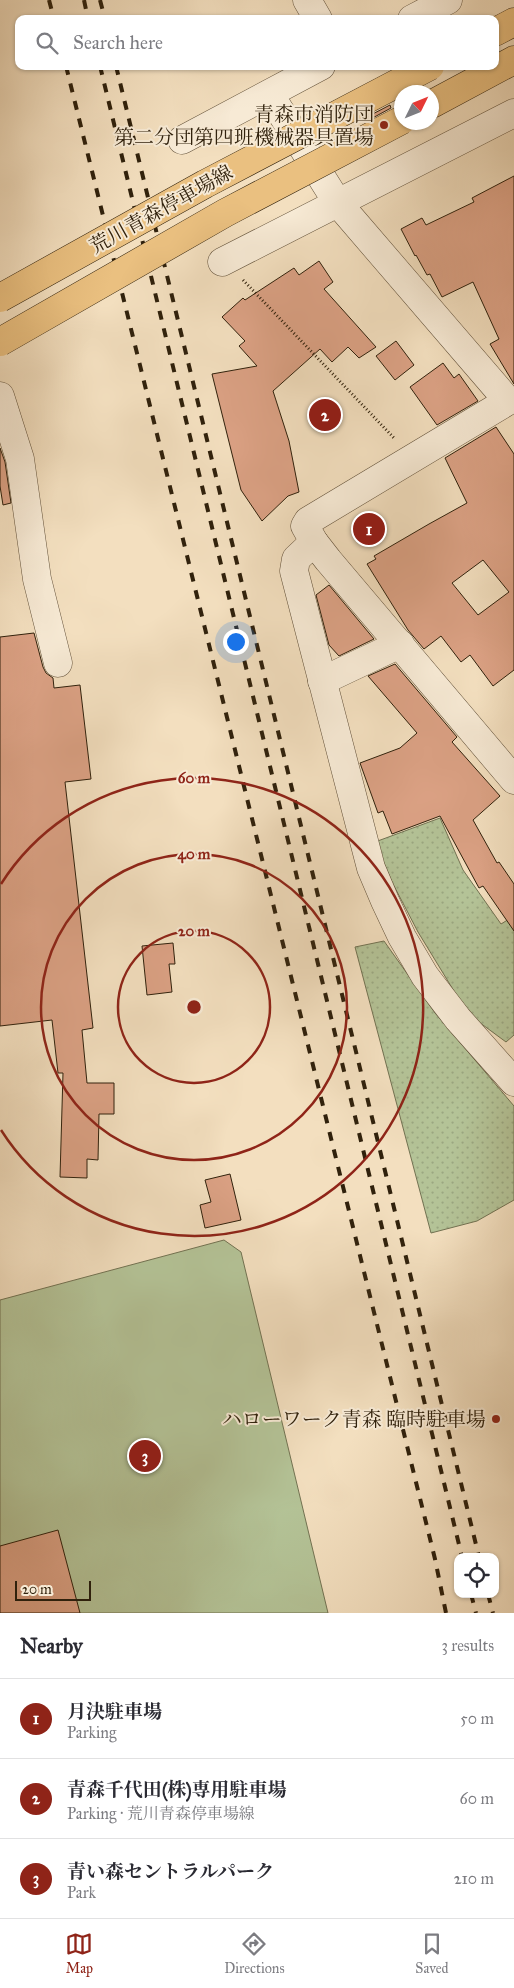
<!DOCTYPE html>
<meta charset="utf-8">
<style>
:root{--surface:#fff;--page:#f7f7f7;--text:#2b2b33;--muted:#7c7c81;--line:#e1e1e2;--accent:#8f2418}
body{margin:0;font-family:"IM FELL Great Primer","Noto Serif JP",serif;background:var(--page);color:var(--text)}
.controls{position:absolute;right:15px;bottom:15px;display:grid;overflow:hidden;border-radius:10px;box-shadow:0 1px 4px #0004}
.controls button{width:45px;height:45px;display:grid;place-items:center;padding:0;border:0;border-bottom:1px solid var(--line);background:var(--surface);color:var(--text);font:25px sans-serif}
.compass{position:absolute;left:394px;top:85px;width:45px;height:45px;border-radius:50%;background:var(--surface);box-shadow:0 1px 4px #0004;rotate:47deg}
.scale{position:absolute;left:15px;bottom:12px;width:76px;box-sizing:border-box;padding-left:5px;border:2px solid #30210c;border-top:0;font-size:14px;line-height:18px;white-space:nowrap;color:#30210c;-webkit-text-stroke:4px #f7ead5;paint-order:stroke}
.you{position:absolute;left:235px;top:641px;width:18px;height:18px;margin:-12px;border:4px solid #fff;border-radius:50%;background:#1a73e8;box-shadow:0 0 0 8px #1a73e833}
.badge{display:grid;place-items:center;width:32px;height:32px;border-radius:50%;background:var(--accent);color:#fff;font-size:16px;font-weight:700}
.pin{position:absolute;translate:-50% -50%;border:2px solid #fff;box-shadow:0 1px 5px #0006}
.list{margin:0;padding:0;list-style:none}
h2{display:flex;justify-content:space-between;align-items:center;height:65px;margin:0;padding:0 20px;font-size:21px}
h2 small{font-size:16px;font-weight:400;color:var(--muted)}
.list li{display:grid;grid-template-columns:32px 1fr auto;gap:15px;align-items:center;box-sizing:border-box;height:80px;padding:0 20px;border-top:1px solid var(--line)}
.list b{display:block;font-size:19px;white-space:nowrap}
.list p{margin:0;font-size:16px;white-space:nowrap;color:var(--muted)}
.list em{font-size:16px;font-style:normal;color:var(--muted)}
.icon{flex:none;width:28px;height:28px;fill:none;stroke:currentColor;stroke-width:2;stroke-linecap:round;stroke-linejoin:round}
.map{position:relative;flex:none;width:514px;height:1613px;overflow:hidden}
.search{position:absolute;background:var(--surface);box-shadow:0 1px 4px #0004;left:15px;right:15px;top:15px;height:55px;display:flex;align-items:center;gap:12px;box-sizing:border-box;padding:0 18px;border-radius:10px;color:var(--muted);font-size:19px}
.sheet{height:305px;background:var(--surface)}
nav{display:flex;justify-content:space-around;align-items:center;box-sizing:border-box;height:70px;border-top:1px solid var(--line);background:var(--surface);font-size:14px;color:var(--muted)}
nav a{display:grid;justify-items:center;gap:2px}
nav .on{color:var(--accent)}
.map>svg:first-child{display:block}
</style>
<div class="map">
<svg width="514" height="1613" viewBox="0 0 514 1613">
<defs>
<pattern id="grass-dots" width="8" height="8" patternUnits="userSpaceOnUse" patternTransform="scale(1.25)"><rect width="8" height="8" fill="#b4c397"/><path d="M2 2h.1M6 6h.1" fill="none" stroke="#9ba781" stroke-width="1.8" stroke-linecap="round"/></pattern>
</defs>
<rect width="100%" height="100%" fill="#f3dfbf"/>
<filter id="stains"><feTurbulence type="fractalNoise" baseFrequency=".004" numOctaves="4"/><feColorMatrix values="0 0 0 0 .2 0 0 0 0 .09 0 0 0 0 .02 0 0 0 .5 -.17"/></filter>
<radialGradient id="worn" r=".72"><stop offset=".6" stop-color="#630" stop-opacity="0"/><stop offset="1" stop-color="#630" stop-opacity=".3"/></radialGradient>
<g fill="url(#grass-dots)" stroke="#727252">
<polygon points="440,818 463,870 501,924 514,916 514,1035 506,1042 468,1014 418,932 392,882 375,842"/>
<polygon points="384,941 435,1013 514,1106 514,1200 477,1221 431,1233 355,947"/>
</g>
<polygon fill="#b4c397" stroke="#727252" points="224,1240 241,1252 328,1613 0,1613 0,1300"/>
<g fill="#dba184" stroke="#30210c" fill-rule="evenodd">
<polygon points="390,105 391,108 367,121 365,118"/>
<polygon points="514,176 514,384 490,344 499,339 473,282 442,297 430,274 427,275 416,255 415,256 401,229 422,218 426,225 474,202 472,198"/>
<polygon points="319,261 333,282 324,289 376,347 359,358 348,347 332,362 320,349 273,391 289,441 299,492 288,496 262,521 241,490 212,374 257,366 239,346 245,341 222,317 243,298 245,300 294,268 299,275"/>
<polygon points="396,341 414,365 395,380 376,356"/>
<polygon points="443,363 454,378 459,374 478,401 437,425 410,387"/>
<path d="M 496,427 L 514,454 L 514,670 L 493,686 L 470,655 L 461,662 L 441,636 L 424,649 L 408,630 L 367,564 L 376,559 L 374,556 L 429,524 L 467,503 L 445,458 ZM 483,560 L 509,592 L 478,615 L 452,583 Z"/>
<polygon points="0,448 5,462 11,503 3,505 0,486"/>
<polygon points="329,585 374,639 339,656 329,645 316,595"/>
<polygon points="34,633 43,667 46,673 53,678 54,688 80,685 91,779 65,782 93,1028 82,1030 87,1083 114,1083 114,1114 99,1114 98,1160 87,1159 87,1178 60,1177 63,1073 58,1073 52,1020 0,1026 0,637"/>
<polygon points="395,664 457,737 452,742 500,796 473,820 497,863 499,862 514,884 514,931 483,886 479,888 440,816 392,834 383,811 378,813 360,763 400,748 417,733 368,676"/>
<polygon points="173,943 175,964 169,964 172,992 147,995 142,946"/>
<polygon points="230,1174 241,1220 205,1228 200,1205 211,1202 205,1180"/>
<polygon points="58,1530 80,1613 0,1613 0,1546"/>
</g>
<g fill="none" stroke-linecap="round" stroke-linejoin="round">
<g stroke="#615039" stroke-width="29">
<g id="minor">
<polyline points="307,0 318,19"/>
<polyline points="412,19 448,0"/>
<polyline points="270,95 337,202 508,401 308,521 305,526 314,542 328,560 514,780"/>
<polyline points="182,140 321,66"/>
<polyline points="222,262 514,113"/>
<polyline points="0,396 20,459 37,579 58,663"/>
<polyline points="314,542 296,559 294,571 371,868 385,901 402,937 425,976 458,1019 514,1082"/>
<polyline points="322,681 400,644"/>
</g>
</g>
<g stroke="#30210c" stroke-width="29">
<g id="major">
<polyline points="495,32 514,22"/>
<polyline points="432,104 514,60"/>
</g>
</g>
<polyline stroke="#30210c" stroke-width="3" stroke-dasharray="1 2.5" stroke-linecap="butt" points="243,280 394,438"/>
<use href="#minor" stroke="#f7ead5" stroke-width="28"/>
<use href="#major" stroke="#eac080" stroke-width="28"/>
<g stroke="#30210c" stroke-width="4" stroke-dasharray="9 9" stroke-linecap="butt">
<polyline points="49,0 54,19"/>
<polyline points="84,0 88,19"/>
<polyline points="100,0 105,19"/>
<polyline points="66,66 435,1559 446,1613"/>
<polyline points="100,66 462,1557"/>
<polyline points="116,66 479,1557"/>
<polyline points="471,1594 476,1613"/>
<polyline points="488,1594 493,1613"/>
</g>
<g stroke="#30210c" stroke-width="29" stroke-linecap="butt">
<g id="major-bridge">
<polyline points="0,298 205,184 430,66"/>
<polyline points="0,342 225,213 402,120"/>
</g>
</g>
<use href="#major-bridge" stroke="#eac080" stroke-width="28"/>
</g>
<g fill="none" stroke="#8f2418" stroke-width="2.5">
<circle cx="194" cy="1007" r="76"/>
<circle cx="194" cy="1007" r="153"/>
<path d="M1 884A229 229 0 1 1 1 1130"/>
</g>
<g fill="#8f2418" stroke="#f7ead5" stroke-width="2">
<circle cx="384" cy="125" r="5"/>
<circle cx="496" cy="1419" r="5"/>
</g>
<g text-anchor="middle" stroke-width="4" stroke-linejoin="round" paint-order="stroke">
<g font-size="20" fill="#30210c" stroke="#f7ead5" text-anchor="end">
<text x="374" y="121">青森市消防団<tspan x="374" dy="23">第二分団第四班機械器具置場</tspan></text>
<text x="486" y="1426">ハローワーク青森 臨時駐車場</text>
</g>
<g font-size="20" fill="#30210c" stroke="#f7ead5">
<text transform="translate(161 209) rotate(-29)" y="7">荒川青森停車場線</text>
</g>
</g>
<circle cx="194" cy="1007" r="8" fill="#8f2418" stroke="#f7ead5" stroke-width="2.5"/>
<g font-size="15" text-anchor="middle" font-weight="bold" fill="#8f2418" stroke="#f7ead5" stroke-width="4" stroke-linejoin="round" paint-order="stroke">
<text x="194" y="783">60 m</text>
<text x="194" y="859">40 m</text>
<text x="194" y="936">20 m</text>
</g>
<rect width="100%" height="100%" filter="url(#stains)"/>
<rect width="100%" height="100%" fill="url(#worn)"/>
</svg>
<div class="controls">
<button><svg class="icon" aria-label="locate" viewBox="0 0 24 24"><circle cx="12" cy="12" r="6"/><path d="M12 2v4M12 18v4M2 12h4M18 12h4"/></svg></button>
</div>
<svg class="compass" viewBox="-18 -18 36 36"><path d="M0-13l5 13h-10z" fill="#e53935"/><path d="M0 13l5-13h-10z" fill="#7c7c81"/></svg>
<div class="scale">20 m</div>
<div class="you"></div>
<div class="pin badge" style="left:369px;top:529px">1</div>
<div class="pin badge" style="left:325px;top:415px">2</div>
<div class="pin badge" style="left:145px;top:1456px">3</div>
<div class="search"><svg class="icon" aria-label="search" viewBox="0 0 24 24"><circle cx="10" cy="10" r="6"/><path d="M15 15l6 6"/></svg>Search here</div>
</div>
<section class="sheet">
<h2>Nearby<small>3 results</small></h2>
<ul class="list">
<li><span class="badge">1</span><div><b>月決駐車場</b><p>Parking</p></div><em>50 m</em></li>
<li><span class="badge">2</span><div><b>青森千代田(株)専用駐車場</b><p>Parking · 荒川青森停車場線</p></div><em>60 m</em></li>
<li><span class="badge">3</span><div><b>青い森セントラルパーク</b><p>Park</p></div><em>210 m</em></li>
</ul>
</section>
<nav>
<a class="on"><svg class="icon" aria-label="map" viewBox="0 0 24 24"><path d="M3 6l6-2 6 2 6-2v14l-6 2-6-2-6 2zM9 4v14M15 6v14"/></svg>Map</a>
<a><svg class="icon" aria-label="directions" viewBox="0 0 24 24"><path d="M12 3l9 9-9 9-9-9zM9 14v-3h6M13 9l2 2-2 2"/></svg>Directions</a>
<a><svg class="icon" aria-label="saved" viewBox="0 0 24 24"><path d="M7 4h10v16l-5-4-5 4z"/></svg>Saved</a>
</nav>
